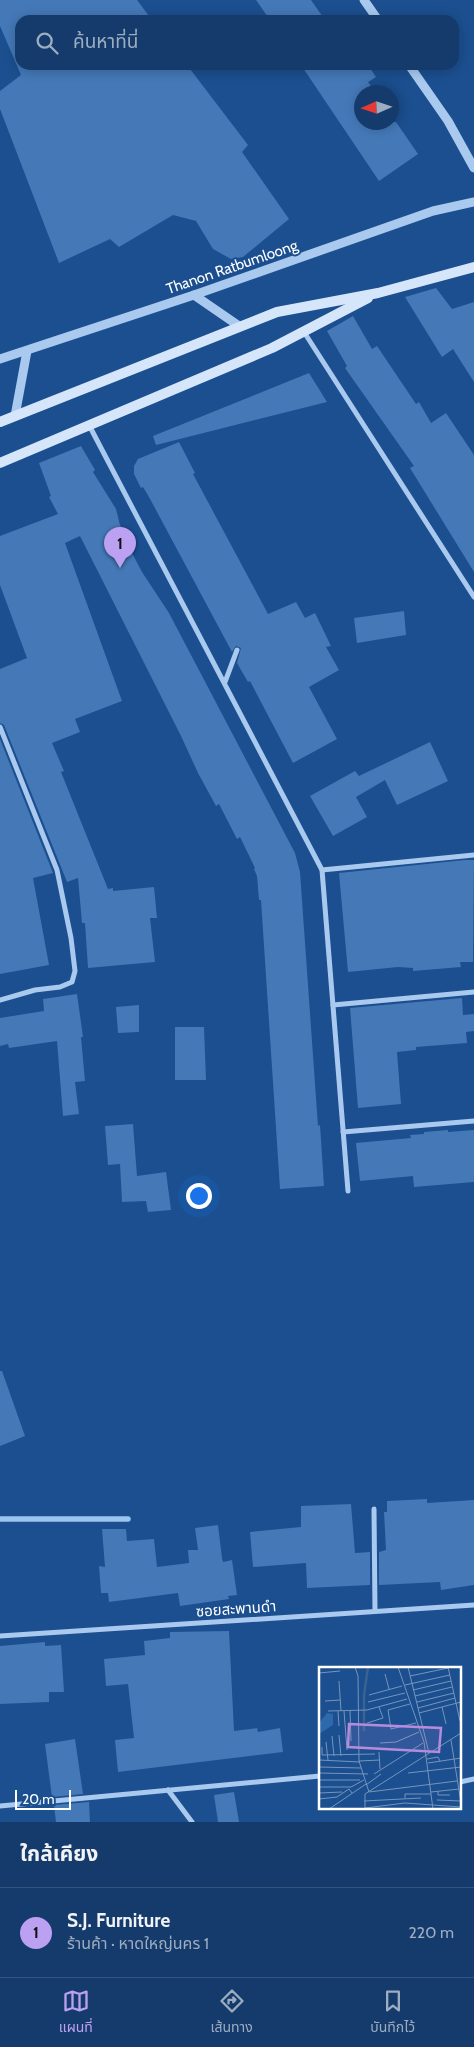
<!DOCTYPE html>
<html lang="th">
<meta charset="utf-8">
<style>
:root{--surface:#143b6b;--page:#214673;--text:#f1f3f6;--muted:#9dadc1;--line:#33557e;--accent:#bca0f2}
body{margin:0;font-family:Cabin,"Noto Sans Thai",sans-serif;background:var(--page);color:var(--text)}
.compass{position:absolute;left:354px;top:85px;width:45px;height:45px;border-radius:50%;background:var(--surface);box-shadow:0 2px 12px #0003;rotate:267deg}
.scale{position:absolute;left:15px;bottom:12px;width:56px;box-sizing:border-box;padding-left:5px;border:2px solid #fff;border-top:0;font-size:14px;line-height:18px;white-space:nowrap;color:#fff;-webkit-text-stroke:4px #1b4f8f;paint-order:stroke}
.you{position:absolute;left:198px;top:1195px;width:18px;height:18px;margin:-12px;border:4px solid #fff;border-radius:50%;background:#1a73e8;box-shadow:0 0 0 8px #1a73e833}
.badge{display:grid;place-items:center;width:32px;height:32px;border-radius:50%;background:var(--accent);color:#111;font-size:16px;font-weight:700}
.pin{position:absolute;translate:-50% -41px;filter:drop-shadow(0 1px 2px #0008)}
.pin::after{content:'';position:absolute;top:26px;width:18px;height:15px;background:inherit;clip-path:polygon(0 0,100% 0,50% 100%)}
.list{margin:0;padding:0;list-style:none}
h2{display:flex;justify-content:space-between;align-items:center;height:65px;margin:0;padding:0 20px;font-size:21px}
h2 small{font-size:16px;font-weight:400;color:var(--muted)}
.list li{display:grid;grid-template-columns:32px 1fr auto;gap:15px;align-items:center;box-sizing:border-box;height:90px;padding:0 20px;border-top:1px solid var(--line)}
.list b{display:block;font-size:19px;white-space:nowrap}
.list p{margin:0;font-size:16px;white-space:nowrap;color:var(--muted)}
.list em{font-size:16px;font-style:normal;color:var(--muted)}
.icon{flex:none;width:28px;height:28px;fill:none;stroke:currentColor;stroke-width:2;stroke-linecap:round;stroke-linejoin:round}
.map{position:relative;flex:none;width:474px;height:1822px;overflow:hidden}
.search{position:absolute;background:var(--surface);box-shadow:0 2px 12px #0003;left:15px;right:15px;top:15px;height:55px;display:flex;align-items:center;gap:12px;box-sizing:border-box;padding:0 18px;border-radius:15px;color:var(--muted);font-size:19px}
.sheet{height:155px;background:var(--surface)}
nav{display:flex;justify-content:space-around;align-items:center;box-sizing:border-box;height:70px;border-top:1px solid var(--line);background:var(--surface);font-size:14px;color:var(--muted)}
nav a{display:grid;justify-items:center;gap:2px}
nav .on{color:var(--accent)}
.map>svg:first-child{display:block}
</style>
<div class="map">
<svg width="474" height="1822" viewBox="0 0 474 1822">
<rect width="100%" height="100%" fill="#1b4f8f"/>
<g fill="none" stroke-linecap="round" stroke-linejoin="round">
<polyline stroke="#9cc4f0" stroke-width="5.5" points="0,1519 128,1519"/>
</g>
<g fill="#4478b7">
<polygon points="0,0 137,0 152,20 20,20 20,65 187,65 248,145 242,152 289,219 243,257 231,259 213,249 196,221 173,215 119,247 110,239 59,263 0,109 0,91 21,75 0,26"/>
<polygon points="256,0 311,0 325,20 270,20"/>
<polygon points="301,65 368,65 376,77 368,82 375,92 362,92 362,122 396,122 418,154 379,181"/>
<polygon points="436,288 452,309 474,302 474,382 453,349 442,357 405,297"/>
<polygon points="353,316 372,349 377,346 416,404 419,402 431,423 446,413 474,455 474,572 410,468 414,466 345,368 347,366 327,331"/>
<polygon points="309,373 327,402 156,445 153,436"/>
<polygon points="179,442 195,473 193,474 268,614 296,602 305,618 315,613 331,646 326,647 339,670 309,687 337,739 293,763 250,681 248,682 237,663 241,648 236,646 232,652 149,497 143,487 141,488 134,474 134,466 138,459"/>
<polygon points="81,446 95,470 93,472 116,509 120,525 126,534 123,536 142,572 169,613 295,853 300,872 318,1126 320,1125 324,1186 280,1189 261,900 259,900 257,876 254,869 255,868 240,837 237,839 219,804 216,806 198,773 181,736 80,536 65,543 122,701 75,719 80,732 52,743 64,771 61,772 108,889 113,888 113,891 154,887 157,918 150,918 155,962 88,968 85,923 82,923 78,878 67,882 4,725 0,723 0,669 27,658 0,585 0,536 58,514 49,497 51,496 39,463"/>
<polygon points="404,611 406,635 357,643 354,618"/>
<polygon points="0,739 53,873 33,878 49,965 0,974"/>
<polygon points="430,742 448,781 397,805 385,780 356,797 367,817 333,836 310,796 355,771 359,776"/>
<polygon points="465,860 474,860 473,962 460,962 461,967 413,971 413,968 398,967 348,972 339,873"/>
<polygon points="77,994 83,1037 81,1037 85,1081 75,1082 79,1114 63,1116 57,1041 9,1048 8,1044 0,1046 0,1018 44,1011 43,999"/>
<polygon points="462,998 463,1015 474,1014 474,1031 466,1032 467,1043 416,1047 416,1050 397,1052 401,1104 358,1108 350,1008"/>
<polygon points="139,1005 139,1032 118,1033 116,1007"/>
<polygon points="175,1027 204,1027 206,1080 175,1080"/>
<polygon points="133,1124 137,1176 166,1172 171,1210 148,1212 146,1201 122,1202 120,1164 108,1165 105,1126"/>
<polygon points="448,1130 448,1132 474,1130 474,1182 414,1187 413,1176 360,1181 356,1143 411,1138 410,1135 424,1134 424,1132"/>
<polygon points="0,1371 2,1371 25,1436 0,1446"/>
<polygon points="427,1499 427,1503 474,1500 474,1585 441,1590 440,1582 379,1585 379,1552 386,1550 384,1512 387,1512 387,1501"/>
<polygon points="351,1504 355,1553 370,1552 370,1585 307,1588 306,1563 253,1567 250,1532 301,1527 301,1506"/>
<polygon points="218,1525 222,1558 223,1562 232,1560 237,1595 228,1596 229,1599 180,1606 178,1593 109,1602 108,1593 101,1593 99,1566 105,1567 102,1529 126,1529 127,1541 154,1539 157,1567 189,1563 188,1550 198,1550 195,1528"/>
<polygon points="229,1631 234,1731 257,1728 258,1732 280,1728 283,1752 118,1772 115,1740 134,1738 128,1684 106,1686 104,1659 145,1655 144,1641 170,1638 170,1632"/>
<polygon points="45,1642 45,1646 61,1645 64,1692 49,1692 49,1702 0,1704 0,1646"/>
<polygon points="75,1739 83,1794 52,1797 45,1744"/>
<polygon points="234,1792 239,1822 218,1822 214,1795"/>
<polygon points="89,1802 90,1822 56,1822 54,1805"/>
</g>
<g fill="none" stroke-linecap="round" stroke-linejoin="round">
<g stroke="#a9c9ee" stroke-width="5">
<polyline points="304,332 474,597"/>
<polyline points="89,425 322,870 348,1191"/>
<polyline points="225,682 237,650"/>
<polyline points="0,727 57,870 71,938 75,971 72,982 60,987 35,990 0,1000"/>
<polyline points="322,870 474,855"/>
<polyline points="333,1005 474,992"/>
<polyline points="343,1132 474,1121"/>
<polyline points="374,1509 375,1611"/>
<polyline points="0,1636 474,1605"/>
<polyline points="460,1782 474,1779"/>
<polyline points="168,1790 192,1822"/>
<polyline points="0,1806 320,1776"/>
</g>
<g stroke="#a9c9ee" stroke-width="9">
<polyline points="364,0 378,20"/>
<polyline points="409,65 448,121 474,168"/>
<polyline points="194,295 239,326"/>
<polyline points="0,359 194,295 433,211 474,202"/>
<polyline points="15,416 27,351"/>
</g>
<g stroke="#d6e6fa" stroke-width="10">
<polyline points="0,422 277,312 378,293 474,267"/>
<polyline points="0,463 272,348 368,298"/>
</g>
</g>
<g text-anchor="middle" stroke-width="4" stroke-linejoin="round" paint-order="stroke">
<g font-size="15" fill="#fff" stroke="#1b4f8f">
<text transform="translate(232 267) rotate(-19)" y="5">Thanon Ratbumloong</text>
<text transform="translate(236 1609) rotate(-4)" y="5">ซอยสะพานดำ</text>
</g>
</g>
<g transform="translate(319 1667)">
<rect width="142" height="142" fill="#1b4f8f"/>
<path d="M 8,46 L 14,47 L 14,58 L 0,67 L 0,56 Z" fill="#2e69ad"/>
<path fill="none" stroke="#3c6290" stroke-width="2.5" d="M 45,64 L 45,28 L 49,0"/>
<path fill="none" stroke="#7695bc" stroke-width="1" d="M 36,0 L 39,9 L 40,94 L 50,125 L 138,114M 79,0 L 105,75 L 114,142M 89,0 L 110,86M 129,0 L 141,54M 0,6 L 21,4M 66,7 L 70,22M 91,9 L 129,1M 20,14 L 22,44M 86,18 L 131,8M 94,23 L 132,14M 50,28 L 83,19M 96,29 L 133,20M 6,34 L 21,33M 49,35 L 86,26M 98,35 L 135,26M 91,37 L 69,43 L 72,62 L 97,56M 123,40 L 127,57M 99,41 L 136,31M 9,44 L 48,43 L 88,32M 19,44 L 20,59M 25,44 L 28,83M 31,44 L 32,74M 100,46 L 142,35M 48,56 L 64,51 L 60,40M 20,68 L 22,89M 13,69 L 15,89M 132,73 L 142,136M 7,75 L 9,93M 61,76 L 77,75 L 100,65M 3,80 L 3,88 L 56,87M 60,85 L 61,102M 108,92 L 119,90 L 121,94M 0,93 L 41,95M 40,94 L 61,93M 109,96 L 142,91M 0,100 L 42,101M 0,106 L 49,107M 89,106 L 142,100M 55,107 L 104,76M 0,113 L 41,113M 47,118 L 62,107M 0,120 L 32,120 L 45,113M 119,124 L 119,128 L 131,128M 112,125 L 140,122M 0,126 L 23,125M 86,131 L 86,127 L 112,127M 0,132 L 18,130 L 30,122 L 33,126M 118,133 L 142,134M 45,134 L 102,131M 46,141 L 86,136 L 142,140M 10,142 L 47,117M 46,142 L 46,127 L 142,66"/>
<path fill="#b68bdc" fill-opacity="0.15" stroke="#b68bdc" stroke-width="2.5" d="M 30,57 L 122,61 L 120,85 L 29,80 Z"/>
<rect width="142" height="142" fill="none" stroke="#fff" stroke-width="2.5"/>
</g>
</svg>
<svg class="compass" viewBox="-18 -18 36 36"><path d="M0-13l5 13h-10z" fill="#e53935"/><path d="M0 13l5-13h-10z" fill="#9dadc1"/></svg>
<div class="scale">20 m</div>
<div class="you"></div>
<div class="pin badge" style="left:120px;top:568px">1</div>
<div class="search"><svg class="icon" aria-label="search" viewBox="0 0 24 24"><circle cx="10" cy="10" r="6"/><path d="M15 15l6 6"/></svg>ค้นหาที่นี่</div>
</div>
<section class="sheet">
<h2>ใกล้เคียง<small></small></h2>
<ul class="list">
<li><span class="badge">1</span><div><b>S.J. Furniture</b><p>ร้านค้า · หาดใหญ่นคร 1</p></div><em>220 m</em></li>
</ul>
</section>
<nav>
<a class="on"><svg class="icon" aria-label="map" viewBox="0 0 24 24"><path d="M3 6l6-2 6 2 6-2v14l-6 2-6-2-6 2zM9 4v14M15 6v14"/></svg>แผนที่</a>
<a><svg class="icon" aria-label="directions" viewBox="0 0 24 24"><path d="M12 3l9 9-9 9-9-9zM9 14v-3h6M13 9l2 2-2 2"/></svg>เส้นทาง</a>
<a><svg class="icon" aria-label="saved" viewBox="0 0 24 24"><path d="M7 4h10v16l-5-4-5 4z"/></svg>บันทึกไว้</a>
</nav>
